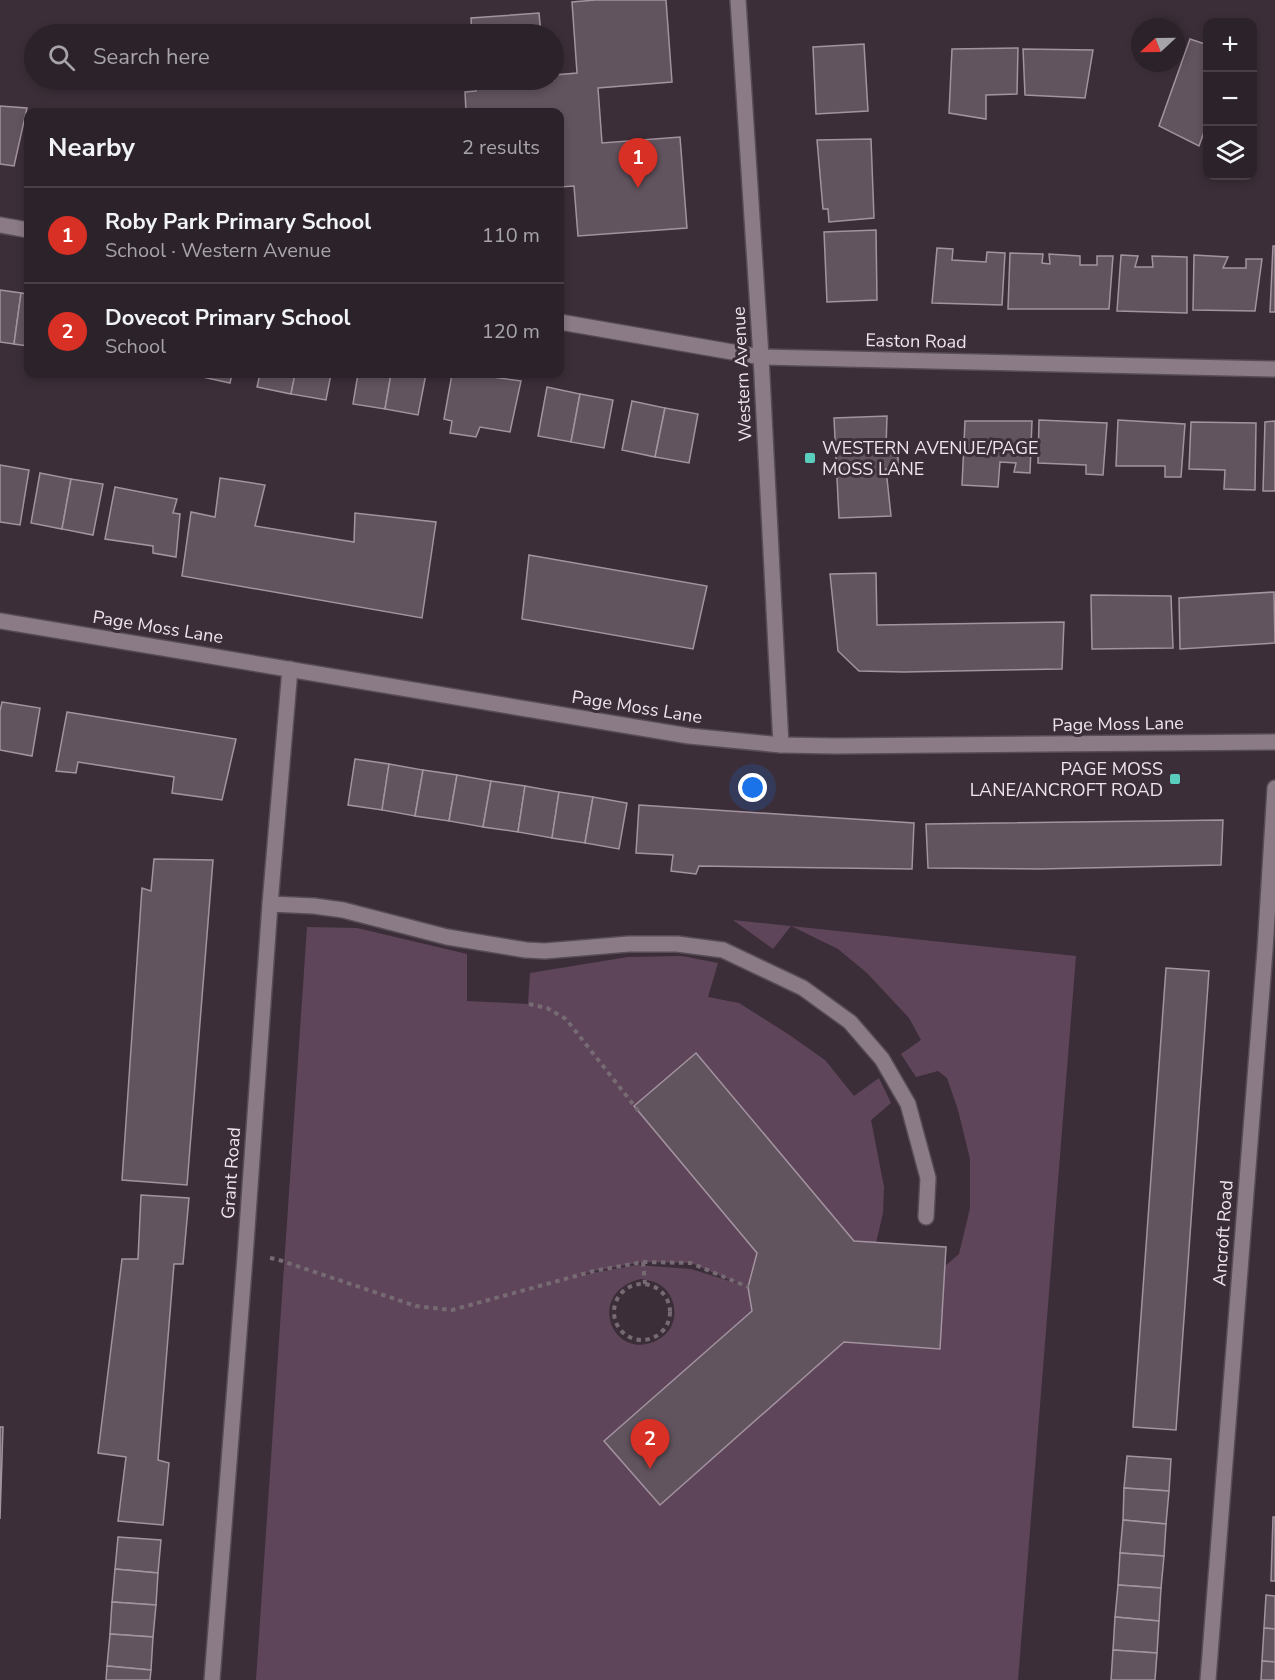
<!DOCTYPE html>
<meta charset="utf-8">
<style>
:root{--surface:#2c222a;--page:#342a32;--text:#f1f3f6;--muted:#a6a4a8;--line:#483f47;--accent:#d93025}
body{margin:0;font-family:"Nunito Sans",sans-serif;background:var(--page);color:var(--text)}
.controls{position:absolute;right:18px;top:18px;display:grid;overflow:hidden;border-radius:12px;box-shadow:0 3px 9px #0003}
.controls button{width:54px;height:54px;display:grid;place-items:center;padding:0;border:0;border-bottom:2px solid var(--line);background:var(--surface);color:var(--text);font:30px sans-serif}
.compass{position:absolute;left:1131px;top:18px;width:54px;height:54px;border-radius:50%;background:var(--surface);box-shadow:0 3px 9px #0003;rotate:248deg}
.you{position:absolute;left:753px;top:788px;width:21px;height:21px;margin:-15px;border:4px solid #fff;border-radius:50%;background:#1a73e8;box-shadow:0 0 0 9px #1a73e833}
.badge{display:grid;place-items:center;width:39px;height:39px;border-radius:50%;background:var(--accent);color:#fff;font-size:20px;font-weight:700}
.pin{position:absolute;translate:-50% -50px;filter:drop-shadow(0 2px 3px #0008)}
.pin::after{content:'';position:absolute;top:32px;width:21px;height:18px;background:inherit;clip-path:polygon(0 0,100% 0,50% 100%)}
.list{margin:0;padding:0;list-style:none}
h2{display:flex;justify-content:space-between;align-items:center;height:78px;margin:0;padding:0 24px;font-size:26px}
h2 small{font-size:20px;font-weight:400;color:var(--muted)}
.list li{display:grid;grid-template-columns:39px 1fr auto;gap:18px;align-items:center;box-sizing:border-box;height:96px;padding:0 24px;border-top:2px solid var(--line)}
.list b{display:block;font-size:22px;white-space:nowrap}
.list p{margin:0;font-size:20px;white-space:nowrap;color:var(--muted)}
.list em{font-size:20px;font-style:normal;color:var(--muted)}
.icon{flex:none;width:33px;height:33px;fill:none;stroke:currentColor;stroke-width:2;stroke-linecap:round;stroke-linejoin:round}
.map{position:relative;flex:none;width:1275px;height:1680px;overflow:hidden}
.search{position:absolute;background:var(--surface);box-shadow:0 3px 9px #0003;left:24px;top:24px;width:540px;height:66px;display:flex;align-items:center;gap:15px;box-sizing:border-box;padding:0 21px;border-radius:33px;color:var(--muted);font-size:22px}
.panel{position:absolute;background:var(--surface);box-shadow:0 3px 9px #0003;left:24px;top:108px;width:540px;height:270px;border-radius:12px}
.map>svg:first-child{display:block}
</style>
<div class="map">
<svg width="1275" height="1680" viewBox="0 0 1275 1680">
<rect width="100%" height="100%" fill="#3b2e38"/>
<path fill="#5f455a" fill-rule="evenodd" d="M 733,920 L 1076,956 L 1018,1680 L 256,1680 L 307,927 L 357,928 L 467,954 L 467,1001 L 528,1004 L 530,973 L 628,957 L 682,956 L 718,963 L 708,997 L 739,1003 L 788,1034 L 825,1060 L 854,1096 L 879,1078 L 891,1103 L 871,1120 L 884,1187 L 883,1213 L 876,1243 L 854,1241 L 697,1054 L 634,1106 L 757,1253 L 748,1287 L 752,1311 L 605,1441 L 660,1505 L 844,1342 L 939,1349 L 945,1266 L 959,1254 L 970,1208 L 970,1159 L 958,1110 L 947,1078 L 938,1071 L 916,1077 L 901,1054 L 921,1040 L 909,1018 L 867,973 L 838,949 L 791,926 L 773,949 ZM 643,1262 L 691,1263 L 739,1284 L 691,1269 L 636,1265 L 577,1276 L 594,1271 ZM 641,1279 C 649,1280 657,1282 663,1287 C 675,1297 678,1316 670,1329 C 664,1337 656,1342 647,1344 C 608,1352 589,1291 641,1279 Z"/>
<g fill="#62545f" stroke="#a393a0" stroke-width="1.5">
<polygon points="595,0 666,0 672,82 598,88 602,143 680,137 687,228 578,236 574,186 560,187 560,112 466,112 465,92 476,91 475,80 554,80 554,75 577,73 572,2"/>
<polygon points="539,13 541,34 472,34 471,18"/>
<polygon points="1190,39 1208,45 1208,121 1199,146 1159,126"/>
<polygon points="864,44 868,111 816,114 813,47"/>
<polygon points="1018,48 1017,94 986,95 986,119 949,113 952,49"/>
<polygon points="1023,49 1093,50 1085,98 1025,95"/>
<polygon points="0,106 27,108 14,166 0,164"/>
<polygon points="871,139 874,218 829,222 828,209 823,209 817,140"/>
<polygon points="876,230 877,300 827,302 824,232"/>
<polygon points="1273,246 1275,246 1275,312 1270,312"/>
<polygon points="937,248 953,249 952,260 986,262 987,252 1005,253 1002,305 932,303"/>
<polygon points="1010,253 1043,254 1042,263 1050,264 1049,254 1080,256 1080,265 1097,265 1097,256 1113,256 1109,309 1008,309"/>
<polygon points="1121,255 1138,256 1135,267 1153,267 1152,256 1187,257 1187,313 1117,311"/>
<polygon points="1194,255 1228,257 1223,268 1246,268 1246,259 1262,259 1255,311 1193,310"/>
<polygon points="0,290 21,293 14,344 0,342"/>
<polygon points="21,293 28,294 28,346 14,344"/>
<polygon points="199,374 232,374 230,383 198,376"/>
<polygon points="260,374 295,374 291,394 257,387"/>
<polygon points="295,374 331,374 326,400 291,394"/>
<polygon points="358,374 391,374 385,409 353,404"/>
<polygon points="391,374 426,374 418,415 385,409"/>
<polygon points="452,374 471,374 521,381 510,432 480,427 476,437 450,433 452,421 444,419"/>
<polygon points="547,387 580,394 571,442 538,436"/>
<polygon points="580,394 613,400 604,448 571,442"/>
<polygon points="632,401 665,408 655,457 622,450"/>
<polygon points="665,408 698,414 689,463 655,457"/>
<polygon points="887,416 886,448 898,447 898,468 886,469 891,516 839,518 834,418"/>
<polygon points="1039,420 1107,423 1103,475 1086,474 1086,465 1038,463"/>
<polygon points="1118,420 1185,424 1181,477 1165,477 1165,466 1116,466"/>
<polygon points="965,421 1032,421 1030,473 1014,472 1016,463 1000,462 998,487 962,485"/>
<polygon points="1275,421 1275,491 1263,491 1265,422"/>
<polygon points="1191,422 1256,423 1255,490 1224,489 1225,470 1189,469"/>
<polygon points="0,465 29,470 20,525 0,522"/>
<polygon points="40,473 71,479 62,529 31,523"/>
<polygon points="220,478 265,485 255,526 354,542 355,513 436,522 422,618 182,576 191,512 215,517"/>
<polygon points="71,479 103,484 93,535 62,529"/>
<polygon points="115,487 177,499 173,513 180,514 176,557 153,553 153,546 105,539"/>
<polygon points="529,555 707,586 693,649 522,619"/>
<polygon points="876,573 877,625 1064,622 1062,669 904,672 859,671 838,651 830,574"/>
<polygon points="1274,592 1275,643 1180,649 1179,598"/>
<polygon points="1091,595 1171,596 1173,648 1092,649"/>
<polygon points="2,702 40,708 32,756 0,750 0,711"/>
<polygon points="67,712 236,739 222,800 172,793 174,777 78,762 76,773 56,771"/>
<polygon points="355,759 389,764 382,810 348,805"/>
<polygon points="389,764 423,770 415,816 382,810"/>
<polygon points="423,770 457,775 449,821 415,816"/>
<polygon points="457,775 491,781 483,827 449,821"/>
<polygon points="491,781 525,786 518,832 483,827"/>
<polygon points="525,786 559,792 552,838 518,832"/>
<polygon points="559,792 593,797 585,843 552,838"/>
<polygon points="593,797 627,803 619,849 585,843"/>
<polygon points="639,805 914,823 912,869 699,866 696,874 671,871 673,855 636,853"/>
<polygon points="1223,820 1221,865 1039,869 928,868 926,824"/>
<polygon points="154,859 213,860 187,1185 122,1180 142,888 151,891"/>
<polygon points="1166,968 1209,971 1176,1430 1133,1427"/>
<polygon points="696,1053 854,1241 946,1247 940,1349 844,1342 660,1505 604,1441 752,1311 748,1287 757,1253 634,1106"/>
<polygon points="141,1195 189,1198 183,1264 174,1264 158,1460 169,1463 163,1525 118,1521 126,1457 98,1453 122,1259 138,1259"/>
<polygon points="0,1427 3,1427 0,1519"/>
<polygon points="1127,1456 1171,1459 1169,1491 1124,1488"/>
<polygon points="1124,1488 1169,1491 1166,1524 1123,1520"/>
<polygon points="1273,1517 1275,1517 1275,1581 1271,1581"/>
<polygon points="1123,1520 1166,1524 1164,1556 1120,1553"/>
<polygon points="118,1537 161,1540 158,1573 115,1569"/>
<polygon points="1120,1553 1164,1556 1161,1588 1118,1585"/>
<polygon points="115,1569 158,1573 156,1605 112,1602"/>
<polygon points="1118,1585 1161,1588 1159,1621 1115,1617"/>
<polygon points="1266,1595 1275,1596 1275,1629 1264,1628"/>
<polygon points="112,1602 156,1605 153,1637 110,1634"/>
<polygon points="1115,1617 1159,1621 1157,1653 1113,1650"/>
<polygon points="1264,1628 1275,1629 1275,1662 1262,1661"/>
<polygon points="110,1634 153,1637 151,1670 107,1666"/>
<polygon points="1113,1650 1157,1653 1155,1680 1111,1680"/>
<polygon points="1262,1661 1275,1662 1275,1680 1261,1680"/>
<polygon points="107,1666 151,1670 150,1680 106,1680"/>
</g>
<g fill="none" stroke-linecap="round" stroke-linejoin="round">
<g stroke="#574c55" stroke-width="18">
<polyline id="service" points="270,904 314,906 343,910 447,937 526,950 545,951 629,944 677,944 723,950 803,988 850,1022 882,1059 908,1104 928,1178 926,1217"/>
</g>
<g stroke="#574c55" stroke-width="18">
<g id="minor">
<polyline points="0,225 28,230"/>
<polyline points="560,322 761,357 1275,369"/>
<polyline points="212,1680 245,1257 270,904 290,669"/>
<polyline points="1208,1680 1265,950 1275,788"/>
</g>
</g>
<g stroke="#574c55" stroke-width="18">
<g id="tertiary">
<polyline points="738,0 761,357 781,745"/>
<polyline points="0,621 689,736 781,745 835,746 1275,742"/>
</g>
</g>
<g stroke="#766a73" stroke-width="4" stroke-dasharray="4.5 4.5" stroke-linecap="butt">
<polyline points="529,1004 547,1008 566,1019 640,1113"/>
<polyline points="270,1258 276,1259 416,1306 452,1310 594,1271 643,1262 691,1263 748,1287"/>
<polyline points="643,1262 645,1284"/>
<circle cx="642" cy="1312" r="28"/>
</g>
<use href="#service" stroke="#8a7b87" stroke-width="15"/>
<use href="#minor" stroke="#8a7b87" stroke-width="15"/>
<use href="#tertiary" stroke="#8a7b87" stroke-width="15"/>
</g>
<g fill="#5acebd" stroke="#3b2e38" stroke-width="2">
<rect x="804" y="452" width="12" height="12" rx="3"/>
<rect x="1169" y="773" width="12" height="12" rx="3"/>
</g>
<g text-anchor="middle" stroke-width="6" stroke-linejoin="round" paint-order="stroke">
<g font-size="18" fill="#eee5ec" stroke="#3b2e38">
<text transform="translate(916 341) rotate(1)" y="6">Easton Road</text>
<text transform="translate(742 374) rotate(-93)" y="6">Western Avenue</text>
<text transform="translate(158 627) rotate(9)" y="6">Page Moss Lane</text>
<text transform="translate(637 707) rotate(9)" y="6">Page Moss Lane</text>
<text transform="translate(1118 724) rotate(-1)" y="6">Page Moss Lane</text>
<text transform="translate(231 1173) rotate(-86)" y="6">Grant Road</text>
<text transform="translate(1223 1233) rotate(-86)" y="6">Ancroft Road</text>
</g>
<g font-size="18" fill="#eee5ec" stroke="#3b2e38" text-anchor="start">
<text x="822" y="454">WESTERN AVENUE/PAGE<tspan x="822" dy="21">MOSS LANE</tspan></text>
<text x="1163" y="775" text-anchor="end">PAGE MOSS<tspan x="1163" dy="21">LANE/ANCROFT ROAD</tspan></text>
</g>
</g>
</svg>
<div class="controls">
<button>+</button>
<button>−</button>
<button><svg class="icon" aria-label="layers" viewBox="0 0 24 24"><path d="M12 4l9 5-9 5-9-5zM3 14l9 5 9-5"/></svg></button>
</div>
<svg class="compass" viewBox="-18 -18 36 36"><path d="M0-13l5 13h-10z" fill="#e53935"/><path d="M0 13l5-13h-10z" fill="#a6a4a8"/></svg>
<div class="you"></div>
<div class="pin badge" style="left:638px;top:188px">1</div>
<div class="pin badge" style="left:650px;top:1469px">2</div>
<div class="search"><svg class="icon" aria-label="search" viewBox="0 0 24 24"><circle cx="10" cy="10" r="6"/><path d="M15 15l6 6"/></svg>Search here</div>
<section class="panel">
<h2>Nearby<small>2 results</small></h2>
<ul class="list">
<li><span class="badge">1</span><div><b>Roby Park Primary School</b><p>School · Western Avenue</p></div><em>110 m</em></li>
<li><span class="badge">2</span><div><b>Dovecot Primary School</b><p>School</p></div><em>120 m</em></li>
</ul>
</section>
</div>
